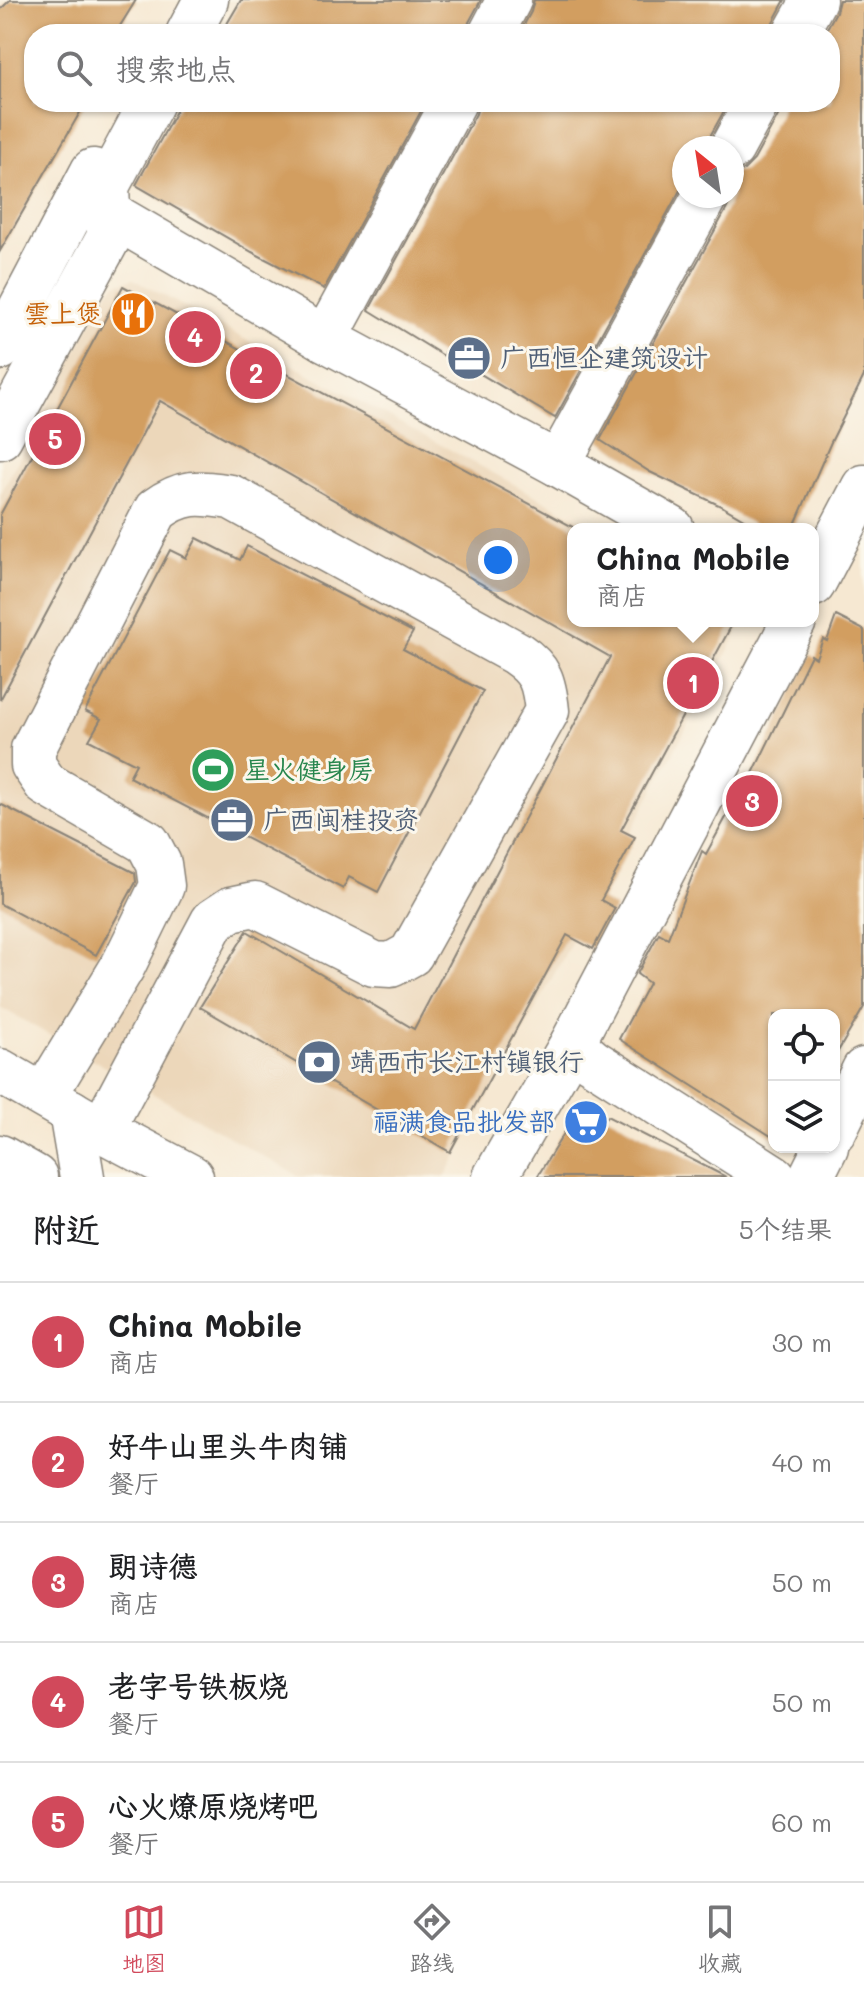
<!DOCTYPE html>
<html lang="zh">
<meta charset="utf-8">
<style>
:root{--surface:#fff;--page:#f2f2f2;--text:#202124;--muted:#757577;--line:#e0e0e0;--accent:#d1495b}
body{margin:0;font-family:Mali,"LXGW WenKai TC",sans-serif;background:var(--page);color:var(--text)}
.controls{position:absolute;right:24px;bottom:24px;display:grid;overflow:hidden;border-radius:16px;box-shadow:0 2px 6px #0004}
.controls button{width:72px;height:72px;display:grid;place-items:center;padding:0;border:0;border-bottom:2px solid var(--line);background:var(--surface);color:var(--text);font:40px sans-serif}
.compass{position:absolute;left:672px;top:136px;width:72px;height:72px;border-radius:50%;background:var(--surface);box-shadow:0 2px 6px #0004;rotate:330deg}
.you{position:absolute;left:498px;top:560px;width:28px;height:28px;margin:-20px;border:6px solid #fff;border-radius:50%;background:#1a73e8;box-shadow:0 0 0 12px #1a73e833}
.badge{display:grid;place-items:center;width:52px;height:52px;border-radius:50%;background:var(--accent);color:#fff;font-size:26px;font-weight:700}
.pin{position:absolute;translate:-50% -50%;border:4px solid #fff;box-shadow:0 2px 8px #0006}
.popup{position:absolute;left:567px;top:523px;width:252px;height:104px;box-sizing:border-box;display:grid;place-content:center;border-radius:16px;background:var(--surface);filter:drop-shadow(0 2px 6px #0005);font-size:26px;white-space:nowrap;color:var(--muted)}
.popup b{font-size:30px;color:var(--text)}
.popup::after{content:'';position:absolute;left:50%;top:100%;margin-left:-16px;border:16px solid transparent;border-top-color:var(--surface)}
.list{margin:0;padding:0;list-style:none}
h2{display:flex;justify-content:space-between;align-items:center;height:104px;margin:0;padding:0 32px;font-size:34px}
h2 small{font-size:26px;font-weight:400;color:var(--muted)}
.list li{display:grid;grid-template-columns:52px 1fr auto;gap:24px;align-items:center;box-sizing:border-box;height:120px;padding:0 32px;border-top:2px solid var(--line)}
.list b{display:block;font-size:30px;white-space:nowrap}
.list p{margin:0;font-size:26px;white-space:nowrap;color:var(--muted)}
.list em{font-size:26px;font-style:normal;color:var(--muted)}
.icon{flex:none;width:44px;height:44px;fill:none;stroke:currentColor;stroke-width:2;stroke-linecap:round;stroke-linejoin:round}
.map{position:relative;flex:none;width:864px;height:1177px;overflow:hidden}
.search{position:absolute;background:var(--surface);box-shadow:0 2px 6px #0004;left:24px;right:24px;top:24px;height:88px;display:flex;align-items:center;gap:20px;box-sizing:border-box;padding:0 28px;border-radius:32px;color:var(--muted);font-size:30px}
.sheet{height:704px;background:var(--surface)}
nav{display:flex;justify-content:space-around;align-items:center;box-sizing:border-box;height:112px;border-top:2px solid var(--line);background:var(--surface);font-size:22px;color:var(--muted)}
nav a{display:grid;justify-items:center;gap:4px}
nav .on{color:var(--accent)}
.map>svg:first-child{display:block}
</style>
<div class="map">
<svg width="864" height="1177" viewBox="0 0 864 1177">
<rect width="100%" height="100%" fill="#fbf7ec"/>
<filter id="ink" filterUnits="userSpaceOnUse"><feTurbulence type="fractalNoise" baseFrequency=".0125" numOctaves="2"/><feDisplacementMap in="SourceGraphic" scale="16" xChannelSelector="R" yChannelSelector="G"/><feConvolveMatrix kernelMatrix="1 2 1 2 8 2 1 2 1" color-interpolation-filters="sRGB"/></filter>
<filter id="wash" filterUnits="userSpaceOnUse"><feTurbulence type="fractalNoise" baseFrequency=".006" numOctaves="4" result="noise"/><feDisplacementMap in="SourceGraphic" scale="32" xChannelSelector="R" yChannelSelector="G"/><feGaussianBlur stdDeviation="1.8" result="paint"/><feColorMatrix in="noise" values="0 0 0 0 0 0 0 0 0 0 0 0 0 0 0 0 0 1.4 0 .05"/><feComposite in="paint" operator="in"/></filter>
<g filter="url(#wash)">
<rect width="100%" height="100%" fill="#f6e8d2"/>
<polygon fill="#ecd7ba" points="133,279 597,529 573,529 573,621 744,621 445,1177 300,1177 0,1007 0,495 108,291 116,284"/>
<g id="blocks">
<g fill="#d29e60">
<polygon points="10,0 136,0 115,34 34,34 34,102 86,102 0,251 0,10"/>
<polygon points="241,0 481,0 469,22 466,34 221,34"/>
<polygon points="534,0 785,0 773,22 770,34 519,34 531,12"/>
<polygon points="839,0 864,0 864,376 831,442 793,529 761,529 723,507 650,472 600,440 727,208 732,196 732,173 744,170 754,160 779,114 782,102 830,102 830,34 824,34 836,12"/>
<polygon points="181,102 426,102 324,289 252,252 136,185"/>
<polygon points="479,102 729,102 710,136 707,148 684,148 684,183 555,418 445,353 444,356 369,310 476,114"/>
<polygon points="123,286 573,527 573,621 734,621 621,830 635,837 601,900 615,908 593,949 567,935 450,1152 200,1007 247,931 414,1029 610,657 160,401 0,700 0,515"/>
<polygon points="197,538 240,560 247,546 413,632 403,649 483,691 378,892 349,877 343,889 129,777 136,764 89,740 101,719 85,711 170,550 186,558"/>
<polygon points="836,616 864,630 864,1007 834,1058 834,1015 774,1015 774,1138 619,1039 649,983 637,974 659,933 668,938 702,851 706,854 730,810 734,812 811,655 816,658 823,639 827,641"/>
<polygon points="0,804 135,873 136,882 96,955 0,904"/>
<polygon points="582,1104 606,1118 607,1116 726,1177 537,1177"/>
</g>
</g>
</g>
<g filter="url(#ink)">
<use href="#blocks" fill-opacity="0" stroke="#898277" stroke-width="2"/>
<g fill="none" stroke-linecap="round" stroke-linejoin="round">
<g stroke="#898277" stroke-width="47">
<g id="minor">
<polyline points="188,34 206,0"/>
<polyline points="491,34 509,0"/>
<polyline points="795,34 814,0"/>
<polyline points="732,148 757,102"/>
<polyline points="79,198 107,212 325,339 558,464 672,529"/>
<polyline points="325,339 454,102"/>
<polyline points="0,348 93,171"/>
<polyline points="0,437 109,237 107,186 152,102"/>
<polyline points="558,464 705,196"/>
<polyline points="813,584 864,487"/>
<polyline points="572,1044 592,1061 774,1177"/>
<polyline points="0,1071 102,1130 191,1177"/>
<path d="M 44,1096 L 123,966 L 162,886 L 159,864 L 148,843 L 46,784 L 33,765 L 33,749 L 156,510 C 183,490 199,492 231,497 L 516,653 C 541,670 544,682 547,711 L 411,954 L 391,965 L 374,964 L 255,904 L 231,909 L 213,921 L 102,1130"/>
<polyline points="834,1131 864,1070"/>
<polyline points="495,1177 572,1044 794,621"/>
<polyline points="811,1177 826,1147"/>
</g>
</g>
<g stroke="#898277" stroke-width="47">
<g id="major">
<polyline points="71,1112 82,1177"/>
<polyline points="0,1157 35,1177"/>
</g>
</g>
<use href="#minor" stroke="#fff" stroke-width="44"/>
<use href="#major" stroke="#fff" stroke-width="44"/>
</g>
</g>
<defs>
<g id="restaurant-disc" transform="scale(2.3)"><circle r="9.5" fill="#e8710a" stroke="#fbf7ec"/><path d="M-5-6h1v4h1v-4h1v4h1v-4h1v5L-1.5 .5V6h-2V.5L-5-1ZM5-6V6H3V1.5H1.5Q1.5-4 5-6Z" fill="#fff"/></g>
<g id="office-disc" transform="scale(2.3)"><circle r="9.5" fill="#5c6f8a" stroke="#fbf7ec"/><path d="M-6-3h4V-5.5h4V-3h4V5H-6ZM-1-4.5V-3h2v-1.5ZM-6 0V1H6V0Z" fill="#fff"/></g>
<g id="stadium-disc" transform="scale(2.3)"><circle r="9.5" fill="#2e9e5b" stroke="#fbf7ec"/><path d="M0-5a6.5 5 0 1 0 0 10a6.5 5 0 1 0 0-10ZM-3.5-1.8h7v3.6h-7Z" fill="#fff"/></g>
<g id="bank-disc" transform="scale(2.3)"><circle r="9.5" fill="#5c6f8a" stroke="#fbf7ec"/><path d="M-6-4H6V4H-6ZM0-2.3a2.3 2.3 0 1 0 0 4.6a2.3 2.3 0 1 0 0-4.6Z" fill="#fff"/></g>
<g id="supermarket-disc" transform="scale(2.3)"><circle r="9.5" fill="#3f7fe0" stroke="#fbf7ec"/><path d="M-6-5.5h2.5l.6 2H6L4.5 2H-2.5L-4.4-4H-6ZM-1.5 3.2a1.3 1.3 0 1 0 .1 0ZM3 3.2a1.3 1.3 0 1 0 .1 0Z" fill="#fff"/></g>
</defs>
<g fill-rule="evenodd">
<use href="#restaurant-disc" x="133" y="314"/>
<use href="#office-disc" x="469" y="358"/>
<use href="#stadium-disc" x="213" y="770"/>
<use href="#office-disc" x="232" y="820"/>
<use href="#bank-disc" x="319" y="1062"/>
<use href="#supermarket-disc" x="586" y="1122"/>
</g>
<g text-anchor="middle" stroke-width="6" stroke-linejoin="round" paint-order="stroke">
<g font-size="26" fill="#c56008" stroke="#fbf7ec" text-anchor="end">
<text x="102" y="323">雲上煲</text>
</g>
<g font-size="26" fill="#4e5e75" stroke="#fbf7ec" text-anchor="start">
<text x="500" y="367">广西恒企建筑设计</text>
<text x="263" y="829">广西闽桂投资</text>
<text x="350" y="1071">靖西市长江村镇银行</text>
</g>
<g font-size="26" fill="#27864d" stroke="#fbf7ec" text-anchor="start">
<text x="244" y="779">星火健身房</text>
</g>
<g font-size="26" fill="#366cbe" stroke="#fbf7ec" text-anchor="end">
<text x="555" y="1131">福满食品批发部</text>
</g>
</g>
</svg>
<div class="controls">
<button><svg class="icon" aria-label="locate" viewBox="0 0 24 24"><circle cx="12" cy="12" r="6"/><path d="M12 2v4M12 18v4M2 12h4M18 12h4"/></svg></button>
<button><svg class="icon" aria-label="layers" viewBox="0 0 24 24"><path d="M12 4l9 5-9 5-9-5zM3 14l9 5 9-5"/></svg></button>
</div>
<svg class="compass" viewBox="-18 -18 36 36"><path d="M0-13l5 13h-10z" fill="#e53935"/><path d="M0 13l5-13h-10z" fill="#757577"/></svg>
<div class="you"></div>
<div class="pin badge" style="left:693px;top:683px">1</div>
<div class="popup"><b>China Mobile</b>商店</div>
<div class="pin badge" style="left:256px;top:373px">2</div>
<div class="pin badge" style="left:752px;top:801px">3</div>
<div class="pin badge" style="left:195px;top:337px">4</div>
<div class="pin badge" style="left:55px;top:439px">5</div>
<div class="search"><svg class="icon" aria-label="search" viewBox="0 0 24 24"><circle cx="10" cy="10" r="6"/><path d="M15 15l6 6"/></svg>搜索地点</div>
</div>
<section class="sheet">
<h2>附近<small>5个结果</small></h2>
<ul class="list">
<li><span class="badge">1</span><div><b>China Mobile</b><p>商店</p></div><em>30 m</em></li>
<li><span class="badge">2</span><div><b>好牛山里头牛肉铺</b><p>餐厅</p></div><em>40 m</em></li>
<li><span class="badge">3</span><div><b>朗诗德</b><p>商店</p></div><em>50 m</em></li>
<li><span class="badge">4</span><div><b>老字号铁板烧</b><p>餐厅</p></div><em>50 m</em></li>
<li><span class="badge">5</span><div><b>心火燎原烧烤吧</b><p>餐厅</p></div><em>60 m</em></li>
</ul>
</section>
<nav>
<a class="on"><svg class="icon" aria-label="map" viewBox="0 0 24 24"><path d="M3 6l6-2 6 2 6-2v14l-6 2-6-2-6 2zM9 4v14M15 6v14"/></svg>地图</a>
<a><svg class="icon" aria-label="directions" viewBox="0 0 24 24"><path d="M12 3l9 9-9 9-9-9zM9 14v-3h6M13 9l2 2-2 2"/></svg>路线</a>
<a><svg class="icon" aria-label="saved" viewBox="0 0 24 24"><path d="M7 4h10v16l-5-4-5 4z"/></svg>收藏</a>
</nav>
